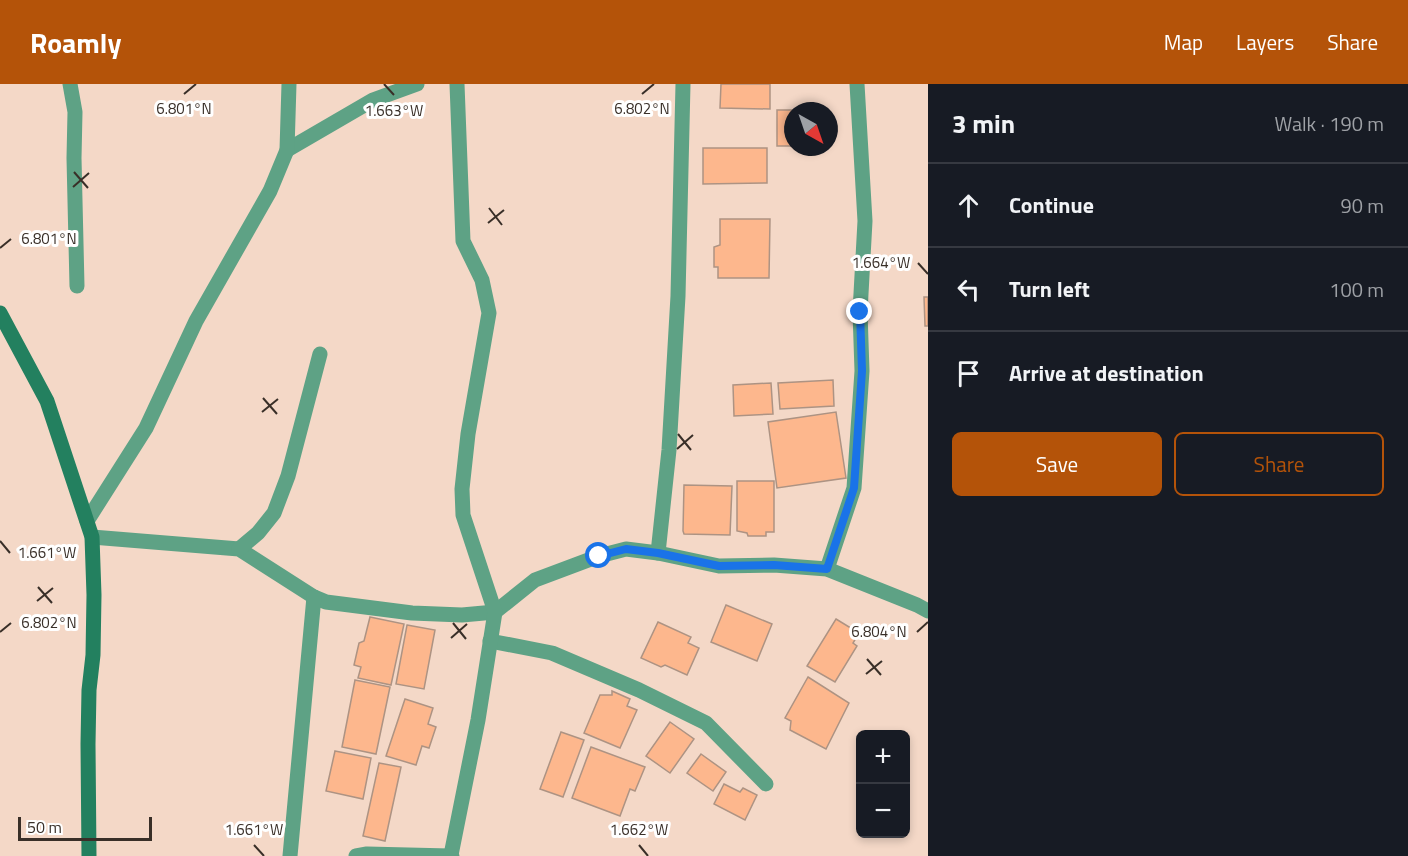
<!DOCTYPE html>
<meta charset="utf-8">
<style>
:root{--surface:#171b24;--page:#20242c;--text:#f1f3f6;--muted:#9ea1a6;--line:#363941;--accent:#b45309}
body{margin:0;font-family:"Titillium Web",sans-serif;background:var(--page);color:var(--text)}
.controls{position:absolute;right:18px;bottom:18px;display:grid;overflow:hidden;border-radius:9px;box-shadow:0 3px 9px #0003}
.controls button{width:54px;height:54px;display:grid;place-items:center;padding:0;border:0;border-bottom:2px solid var(--line);background:var(--surface);color:var(--text);font:30px sans-serif}
.compass{position:absolute;left:784px;top:18px;width:54px;height:54px;border-radius:50%;background:var(--surface);box-shadow:0 3px 9px #0003;rotate:140deg}
.scale{position:absolute;left:18px;bottom:15px;width:134px;box-sizing:border-box;padding-left:6px;border:3px solid #392f28;border-top:0;font-size:16px;line-height:21px;white-space:nowrap;color:#392f28;-webkit-text-stroke:4px #fff;paint-order:stroke}
.stop{position:absolute;width:18px;height:18px;margin:-14px;border:4px solid #1a73e8;border-radius:50%;background:#fff}
.stop.end{background:#1a73e8;border-color:#fff;box-shadow:0 2px 6px #0008}
.list{margin:0;padding:0;list-style:none}
h2{display:flex;justify-content:space-between;align-items:center;height:78px;margin:0;padding:0 24px;font-size:26px}
h2 small{font-size:20px;font-weight:400;color:var(--muted)}
.list li{display:grid;grid-template-columns:39px 1fr auto;gap:18px;align-items:center;box-sizing:border-box;height:84px;padding:0 24px;border-top:2px solid var(--line)}
.list b{display:block;font-size:22px;white-space:nowrap}
.list em{font-size:20px;font-style:normal;color:var(--muted)}
.actions{display:flex;gap:12px;padding:18px 24px}
.actions a{flex:1;padding:14px 0;border:2px solid var(--accent);border-radius:9px;text-align:center;font-size:21px;color:var(--accent)}
.actions .main{background:var(--accent);color:#fff}
.icon{flex:none;width:33px;height:33px;fill:none;stroke:currentColor;stroke-width:2;stroke-linecap:round;stroke-linejoin:round}
.map{position:relative;flex:none;width:928px;height:772px;overflow:hidden}
header{display:flex;align-items:center;gap:36px;box-sizing:border-box;height:84px;padding:0 30px;background:var(--accent);color:#fff}
header strong{font-size:28px}
nav{display:flex;gap:33px;margin-inline-start:auto;font-size:21px}
main{display:flex}
aside{flex:1;background:var(--surface)}
.map>svg:first-child{display:block}
</style>
<header>
<strong>Roamly</strong>
<nav><a>Map</a><a>Layers</a><a>Share</a></nav>
</header>
<main>
<div class="map">
<svg width="928" height="772" viewBox="0 0 928 772">
<rect width="100%" height="100%" fill="#f4d8c7"/>
<g fill="#fdb78d" stroke="#ad9383" stroke-width="1.5">
<polygon points="721,0 770,0 770,25 720,24"/>
<polygon points="777,26 814,26 793,27 793,62 777,62"/>
<polygon points="703,64 767,64 767,99 703,100"/>
<polygon points="720,135 770,135 769,194 718,194 718,183 714,183 714,163 720,161"/>
<polygon points="924,213 928,213 928,242 925,242"/>
<polygon points="833,296 834,322 780,325 778,299"/>
<polygon points="771,299 773,330 734,332 733,301"/>
<polygon points="836,328 846,394 777,404 768,338"/>
<polygon points="737,397 774,397 774,448 766,448 766,452 748,452 747,449 737,447"/>
<polygon points="684,401 732,402 730,451 684,450 683,447"/>
<polygon points="726,521 772,540 757,577 711,558"/>
<polygon points="370,533 404,540 391,601 358,594 361,583 354,581 359,559 364,557"/>
<polygon points="836,535 859,549 853,559 857,562 835,598 807,582"/>
<polygon points="658,538 691,553 688,559 699,564 687,591 665,581 661,583 641,574"/>
<polygon points="407,541 435,546 424,605 396,600"/>
<polygon points="808,593 849,619 826,665 790,646 791,637 785,634"/>
<polygon points="355,596 390,603 376,670 342,663"/>
<polygon points="612,607 630,615 627,622 637,626 620,664 584,649 600,611 612,611"/>
<polygon points="405,615 433,624 428,640 436,643 429,664 422,662 416,681 386,672"/>
<polygon points="670,638 694,655 670,689 646,672"/>
<polygon points="561,648 584,656 563,713 540,705"/>
<polygon points="591,663 645,683 635,707 630,705 620,732 572,714"/>
<polygon points="335,667 371,674 363,715 326,707"/>
<polygon points="701,670 726,688 713,707 687,689"/>
<polygon points="379,679 401,683 385,757 363,752"/>
<polygon points="724,700 740,708 743,704 757,711 745,736 714,720"/>
</g>
<g fill="none" stroke-linecap="round" stroke-linejoin="round">
<g stroke="#5ea285" stroke-width="15">
<polyline points="70,0 75,28 74,74 77,202"/>
<polyline points="287,66 373,16 417,0"/>
<polyline points="87,437 146,344 196,237 270,107 287,66 289,0"/>
<polyline points="92,453 239,465 314,513 326,518 412,529 462,531 495,528 535,496 599,472 626,465 658,469 719,482 774,481 827,485 917,521 928,527"/>
<polyline points="239,465 258,449 274,429 288,392 320,270"/>
<polyline points="658,469 669,366 678,212 683,0"/>
<polyline points="827,485 854,404 862,287 860,228 865,137 857,0"/>
<polyline points="490,557 552,569 639,606 706,639 766,700"/>
<polyline points="290,772 314,513"/>
<polyline points="356,772 367,770 450,772"/>
<polyline points="452,772 451,771 478,636 495,528 463,431 462,405 468,350 489,229 482,196 463,157 457,0"/>
</g>
<polyline stroke="#23805f" stroke-width="15" points="0,229 47,317 92,453 94,511 93,571 89,606 88,660 89,772"/>
</g>
<g fill="none" stroke-linecap="round" stroke-linejoin="round">
<polyline stroke="#1a73e8" stroke-width="8" points="599,472 626,465 658,469 719,482 774,481 827,485 854,404 862,287 860,228"/>
</g>
<path fill="none" stroke="#392f28" stroke-width="2" d="M 384,0 L 394,11M 184,10 L 196,0M 642,10 L 654,0M 74,88 L 88,104M 73,103 L 89,89M 489,124 L 502,141M 488,139 L 504,126M 0,164 L 11,155M 918,179 L 928,190M 263,314 L 277,330M 262,328 L 278,315M 678,350 L 691,366M 677,365 L 693,351M 0,457 L 10,469M 38,503 L 52,519M 37,517 L 53,504M 453,539 L 466,555M 0,548 L 11,539M 917,548 L 928,538M 451,554 L 467,540M 867,575 L 881,591M 866,590 L 882,577M 254,761 L 264,772M 639,761 L 648,772"/>
<g font-size="15" text-anchor="middle" fill="#392f28" stroke="#fff" stroke-width="6" stroke-linejoin="round" paint-order="stroke">
<text x="184" y="30">6.801°N</text>
<text x="642" y="30">6.802°N</text>
<text x="394" y="32">1.663°W</text>
<text x="49" y="160">6.801°N</text>
<text x="881" y="184">1.664°W</text>
<text x="47" y="474">1.661°W</text>
<text x="49" y="544">6.802°N</text>
<text x="879" y="553">6.804°N</text>
<text x="254" y="751">1.661°W</text>
<text x="639" y="751">1.662°W</text>
</g>
</svg>
<div class="controls">
<button>+</button>
<button>−</button>
</div>
<svg class="compass" viewBox="-18 -18 36 36"><path d="M0-13l5 13h-10z" fill="#e53935"/><path d="M0 13l5-13h-10z" fill="#9ea1a6"/></svg>
<div class="scale">50 m</div>
<div class="stop" style="left:599px;top:472px"></div>
<div class="stop end" style="left:860px;top:228px"></div>
</div>
<aside>
<h2>3 min<small>Walk · 190 m</small></h2>
<ul class="list">
<li><svg class="icon" aria-label="ahead" viewBox="0 0 24 24"><path d="M12 20V5M6 11l6-6 6 6"/></svg><div><b>Continue</b></div><em>90 m</em></li>
<li><svg class="icon" aria-label="left" viewBox="0 0 24 24"><path d="M17 20v-9H6M10 6l-5 5 5 5"/></svg><div><b>Turn left</b></div><em>100 m</em></li>
<li><svg class="icon" aria-label="arrive" viewBox="0 0 24 24"><path d="M6 21V4h12l-3 4 3 4H6"/></svg><div><b>Arrive at destination</b></div></li>
</ul>
<div class="actions"><a class="main">Save</a><a>Share</a></div>
</aside>
</main>
